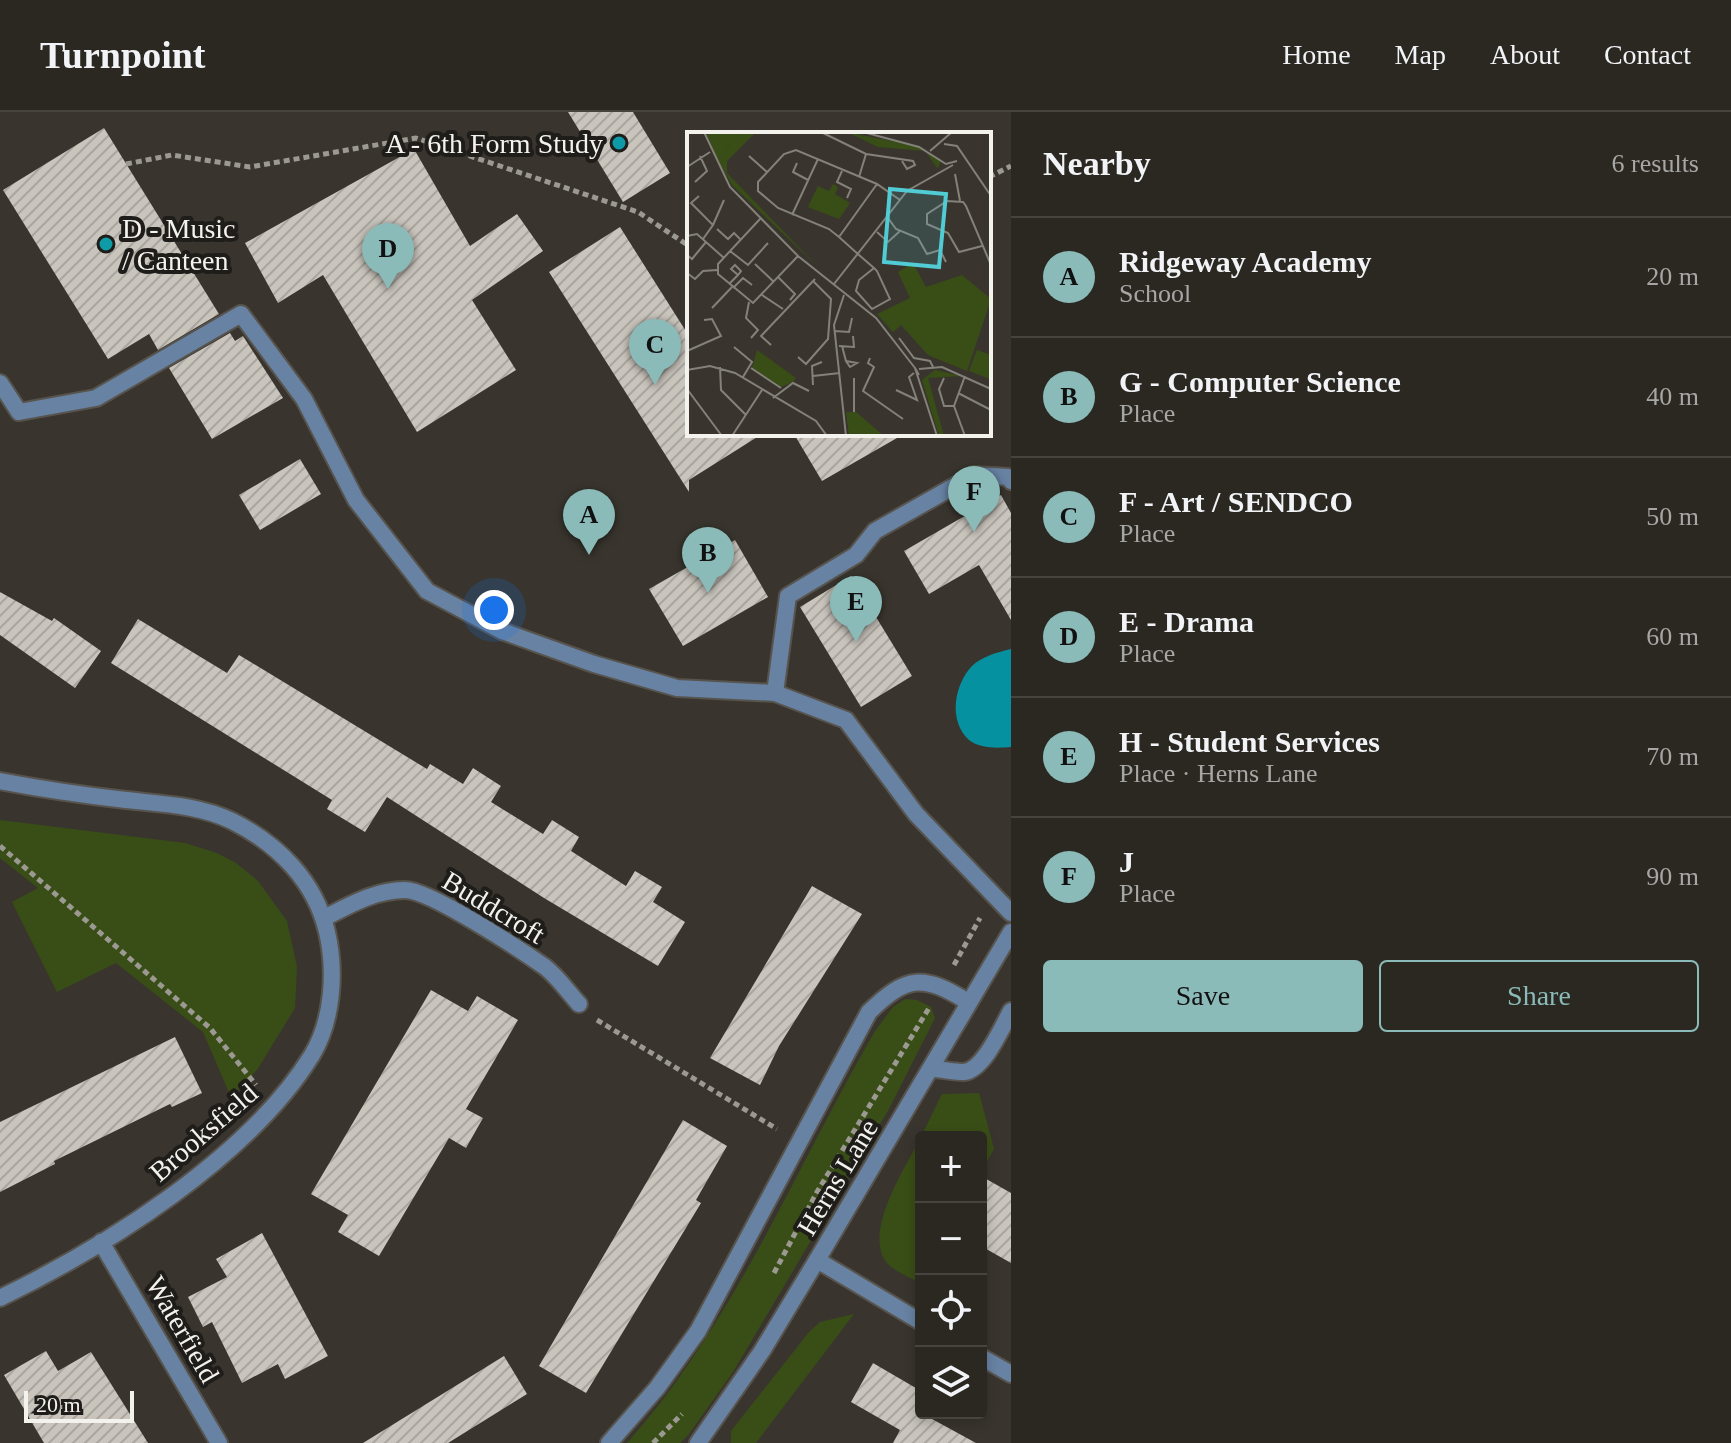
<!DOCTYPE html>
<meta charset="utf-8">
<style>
body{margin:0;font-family:"Times New Roman",serif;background:#37342f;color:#f1f3f6}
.controls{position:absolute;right:24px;bottom:24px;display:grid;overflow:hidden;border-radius:8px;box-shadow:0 4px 12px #0003}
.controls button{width:72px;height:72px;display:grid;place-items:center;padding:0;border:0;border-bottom:2px solid #474440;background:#2b2822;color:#f1f3f6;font:40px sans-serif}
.scale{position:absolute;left:24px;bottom:20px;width:110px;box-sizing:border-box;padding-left:8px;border:4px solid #f4f2ed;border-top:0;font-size:22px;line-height:28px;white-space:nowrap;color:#f4f2ed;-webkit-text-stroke:6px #1e1d1a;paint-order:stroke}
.you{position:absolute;left:494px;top:498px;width:28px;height:28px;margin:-20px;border:6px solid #fff;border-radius:50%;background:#1a73e8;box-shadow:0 0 0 12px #1a73e833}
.badge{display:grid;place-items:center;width:52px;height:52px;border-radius:50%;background:#8bbbb9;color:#111;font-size:26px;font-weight:700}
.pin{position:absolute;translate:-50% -66px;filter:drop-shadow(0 2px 4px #0008)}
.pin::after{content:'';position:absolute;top:42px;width:28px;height:24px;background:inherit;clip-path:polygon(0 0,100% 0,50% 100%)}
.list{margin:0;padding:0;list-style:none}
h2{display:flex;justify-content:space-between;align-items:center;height:104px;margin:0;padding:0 32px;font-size:34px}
h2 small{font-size:26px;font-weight:400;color:#a6a6a5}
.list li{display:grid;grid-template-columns:52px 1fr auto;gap:24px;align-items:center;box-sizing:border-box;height:120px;padding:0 32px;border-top:2px solid #474440}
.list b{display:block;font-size:30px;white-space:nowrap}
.list p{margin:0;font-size:26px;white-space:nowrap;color:#a6a6a5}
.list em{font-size:26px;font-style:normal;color:#a6a6a5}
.actions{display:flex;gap:16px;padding:24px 32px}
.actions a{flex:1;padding:18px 0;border:2px solid #8bbbb9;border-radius:8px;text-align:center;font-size:28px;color:#8bbbb9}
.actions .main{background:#8bbbb9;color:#111}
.icon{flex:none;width:44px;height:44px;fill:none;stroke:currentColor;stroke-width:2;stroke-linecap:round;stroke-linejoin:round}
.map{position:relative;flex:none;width:1011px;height:1331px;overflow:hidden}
header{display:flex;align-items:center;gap:48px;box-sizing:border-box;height:112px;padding:0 40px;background:#2b2822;border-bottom:2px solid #474440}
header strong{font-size:38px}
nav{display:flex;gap:44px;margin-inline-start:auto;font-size:28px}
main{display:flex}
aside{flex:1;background:#2b2822}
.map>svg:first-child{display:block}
</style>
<header>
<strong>Turnpoint</strong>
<nav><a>Home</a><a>Map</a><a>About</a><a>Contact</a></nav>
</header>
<main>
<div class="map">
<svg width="1011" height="1331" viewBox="0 0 1011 1331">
<defs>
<pattern id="building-hatch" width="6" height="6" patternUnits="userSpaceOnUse" patternTransform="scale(2)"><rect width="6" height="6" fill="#c9c4bc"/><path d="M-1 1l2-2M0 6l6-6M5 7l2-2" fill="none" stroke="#a9a59f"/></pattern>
</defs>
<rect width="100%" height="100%" fill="#39352e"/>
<g fill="#394e16">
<polygon points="0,708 185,731 217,741 236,751 258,769 287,809 297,855 295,896 257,958 231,985 203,920 116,851 57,880 12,790 38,776 0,746"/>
<path d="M 905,887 L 917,888 L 931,895 L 935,906 L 889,997 L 733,1260 L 689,1322 L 680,1331 L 627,1331 C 734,1211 795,1057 875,919 L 893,895 Z"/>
<polygon points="979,981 994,1037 981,1060 981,1025 921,1025 942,982"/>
<path d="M 921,1025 L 921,1166 L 918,1170 C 909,1165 894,1159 887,1151 C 862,1120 906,1055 921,1025 Z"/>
<polygon points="854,1202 756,1331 731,1331 731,1319 809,1220 820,1210"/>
</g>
<path fill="#0691a1" d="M 1011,537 L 1011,635 C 998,636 980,637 969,628 C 948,609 954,573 972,554 C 981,545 998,540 1011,537 Z"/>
<g fill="url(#building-hatch)">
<polygon points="568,0 633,0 670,61 623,90"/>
<polygon points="104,16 219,202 158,238 149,222 108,247 3,78"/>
<polygon points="414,37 470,134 517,102 543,139 472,188 516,258 417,320 323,163 278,191 245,131"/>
<polygon points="620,115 689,224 689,322 762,322 689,368 689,380 549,160"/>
<polygon points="230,221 235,229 243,224 283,286 212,327 169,256"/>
<polygon points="794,322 904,322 822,369"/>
<polygon points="300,347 321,382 260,418 239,383"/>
<polygon points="1001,383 1011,401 1011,508 979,453 929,482 904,439"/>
<polygon points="735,428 768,485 683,534 649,477"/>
<polygon points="851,464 912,564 861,595 800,495"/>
<polygon points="0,480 52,509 54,506 101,539 75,576 0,523"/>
<polygon points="138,507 227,561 239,543 427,657 430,652 463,672 473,656 501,674 491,690 543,722 552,708 579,725 571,739 626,774 635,759 662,775 653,790 685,810 658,854 544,786 387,685 365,720 327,697 332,688 111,551"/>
<polygon points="812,774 862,802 779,934 760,973 710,946"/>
<polygon points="431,878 468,899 477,884 518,908 466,997 483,1006 466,1036 449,1026 379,1144 338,1120 348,1103 311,1082"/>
<polygon points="175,925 202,981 172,995 170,992 54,1049 55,1052 0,1080 0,1010"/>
<polygon points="683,1008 727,1034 696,1088 701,1091 586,1281 539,1254"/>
<polygon points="981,1064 1011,1081 1011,1151 981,1134"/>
<polygon points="262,1121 328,1244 285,1267 278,1252 242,1271 212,1210 203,1215 188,1185 227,1165 216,1147"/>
<polygon points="46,1239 58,1259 91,1240 148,1331 44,1331 4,1263"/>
<polygon points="504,1244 527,1282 498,1300 448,1331 363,1331"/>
<polygon points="873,1251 921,1279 921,1301 976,1331 893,1331 900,1318 851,1290"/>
</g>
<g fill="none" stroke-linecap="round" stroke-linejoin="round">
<defs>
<g id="service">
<polyline points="0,271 19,300 96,286 241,202 304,287 356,388 427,479 502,519 594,552 677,576 775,581 846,608 916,702 1011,801"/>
<polyline points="775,581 788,484 856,443 875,419 974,363 1008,365 1011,369"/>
</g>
<g id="minor">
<path d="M 0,669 C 42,677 83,683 126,688 C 162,692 199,693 232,709 C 278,732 315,769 327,820 C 336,859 333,908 312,943 C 249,1045 107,1134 0,1186"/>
<path d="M 324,806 C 350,793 375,778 405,778 C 430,778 521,838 545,855 C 558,865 568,880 579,892"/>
<path d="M 931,957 C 941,957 953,960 964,960 C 984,958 1002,915 1011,899"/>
<polyline points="101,1130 219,1331"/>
<polyline points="817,1148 921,1210"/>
<polyline points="981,1245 1011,1262"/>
<path d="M 609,1331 L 657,1276 L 698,1219 L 869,900 C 907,863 923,862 968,890"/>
</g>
<polyline id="tertiary" points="698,1331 762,1239 817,1148 1011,820"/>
</defs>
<use href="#service" stroke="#57534d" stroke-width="20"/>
<use href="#minor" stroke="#57534d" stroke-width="20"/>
<use href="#tertiary" stroke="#57534d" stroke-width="20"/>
<g stroke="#9c9993" stroke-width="5" stroke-dasharray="6 4" stroke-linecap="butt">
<polyline points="126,52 172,43 250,55 416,26 638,100 689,134"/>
<polyline points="989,65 1011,54"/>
<polyline points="0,734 210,916 256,973"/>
<polyline points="954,853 980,806"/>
<polyline points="597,908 777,1017"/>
<polyline points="774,1161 817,1080 929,896"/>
<polyline points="653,1331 682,1302"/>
</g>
<use href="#service" stroke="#6782a2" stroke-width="16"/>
<use href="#minor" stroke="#6782a2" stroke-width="16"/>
<use href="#tertiary" stroke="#6782a2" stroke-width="16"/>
</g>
<g fill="#0f9aa8" stroke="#1e1d1a" stroke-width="3">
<circle cx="619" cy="31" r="8"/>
<circle cx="106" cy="132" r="8"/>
</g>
<g text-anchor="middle" stroke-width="8" stroke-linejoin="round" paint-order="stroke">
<g font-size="28" fill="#f4f2ed" stroke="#1e1d1a" text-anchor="end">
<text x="603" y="41">A - 6th Form Study</text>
<text x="122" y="126" text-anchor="start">D - Music<tspan x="122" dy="32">/ Canteen</tspan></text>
</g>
<g font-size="28" fill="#f4f2ed" stroke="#1e1d1a">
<text transform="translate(494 795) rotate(31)" y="10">Buddcroft</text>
<text transform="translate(203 1020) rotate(-41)" y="10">Brooksfield</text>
<text transform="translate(837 1065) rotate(-59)" y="10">Herns Lane</text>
<text transform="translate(183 1217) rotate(60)" y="10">Waterfield</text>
</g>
</g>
<g transform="translate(687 20)">
<rect width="304" height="304" fill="#39352e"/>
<path d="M 19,0 L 53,0 L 31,28 ZM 70,218 L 109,246 L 106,250 L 94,255 L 65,236 Z" fill="#394e16"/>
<path d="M 53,0 L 69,0 L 40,29 L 40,41 L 131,135 L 45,53 L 31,28 ZM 160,0 L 232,15 L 254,28 L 251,37 L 238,19 L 191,15 ZM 248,238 L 274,244 L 241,246 L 257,304 L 252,304 L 235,248 ZM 159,280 L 169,280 L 197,304 L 162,304 Z" fill="#394e16"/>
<path d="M 146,52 L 151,55 L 148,62 L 163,71 L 152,87 L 121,75 L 131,54 L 142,59 ZM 226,131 L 239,155 L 275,143 L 304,167 L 280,239 L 241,223 L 214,193 L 206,200 L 190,182 L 223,166 L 211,140 ZM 290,218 L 304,223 L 303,247 L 282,239 Z" fill="#394e16"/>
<path fill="none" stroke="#84817a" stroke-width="2" d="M 17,0 L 43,55 L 111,124 L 189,186 L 228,236M 134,0 L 179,22 L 226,29 L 228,33 L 220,37 L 215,29M 176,0 L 232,15 L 259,32 L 270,29M 257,12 L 270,14 L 304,64M 243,19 L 265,0M 62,24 L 80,40M 110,31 L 106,40 L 121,48M 0,35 L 23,20M 155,39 L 150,50 L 164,57 L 160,66M 268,42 L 273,69M 172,45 L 179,22M 8,50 L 20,39 L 13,24M 12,64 L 4,71 L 26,93 L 16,107M 105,83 L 131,27M 201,86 L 209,97 L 231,106 L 240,122 L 253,118 L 259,130M 73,87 L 31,132 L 31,142 L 66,171 L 111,124M 26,93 L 37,68M 30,97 L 41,107 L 47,101 L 54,108M 190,100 L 201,110 L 213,99M 0,104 L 10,102 L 37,126M 152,105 L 190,52M 295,114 L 272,120 L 261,101 L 240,92 L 240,82 L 260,69 L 276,70 L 279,74 L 304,133M 43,119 L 61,133 L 81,111M 0,123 L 5,127 L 19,110M 68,132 L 87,150M 187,136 L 172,148 L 169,159 L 185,177 L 203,167 L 190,139 L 187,136 L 172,123 L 152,105 L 142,97 L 91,76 L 71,59 L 71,50 L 97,22 L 109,18 L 190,52 L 213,68M 0,141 L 8,147 L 16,139 L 30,138M 91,145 L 108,162 L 103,168M 42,152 L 51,143 L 54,139 L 48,133 L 44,137 L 51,143M 147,152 L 220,59 L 266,33M 46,156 L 56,146 L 65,153M 75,163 L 96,177M 157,163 L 147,193 L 159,304M 62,170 L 59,186 L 71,198 L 64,206M 25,176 L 45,155M 148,199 L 162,200 L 165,186M 212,206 L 227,226 L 243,229 L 246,235M 84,213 L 74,204 L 128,147M 152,214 L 167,215 L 166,204M 155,214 L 159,229 L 163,235 L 170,231 L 159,229M 47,215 L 65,230 L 56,245M 0,219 L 34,204 L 25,187 L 17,188M 111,225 L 119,232 L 141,207 L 144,167 L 126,149M 183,226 L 181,231 L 187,235 L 176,259 L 216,287M 33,235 L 34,258 L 59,283M 64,236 L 94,256M 232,237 L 255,235 L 304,257M 0,238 L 23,234 L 48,241 L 129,289 L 140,304M 232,243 L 228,236 L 250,304M 126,244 L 153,241M 167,246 L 167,280M 257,246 L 252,257 L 257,274 L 267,274M 126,253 L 125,234 L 135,230M 0,257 L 35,304M 209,258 L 230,268 L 222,245 L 227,241M 271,261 L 304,278M 86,266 L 106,251 L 122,259M 45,304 L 75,258M 278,304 L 267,274 L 278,244"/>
<path fill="#51ccd4" fill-opacity="0.15" stroke="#51ccd4" stroke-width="4" d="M 203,57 L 259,62 L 252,135 L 197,130 Z"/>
<rect width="304" height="304" fill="none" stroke="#f4f2ed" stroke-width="4"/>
</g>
</svg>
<div class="controls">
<button>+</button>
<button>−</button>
<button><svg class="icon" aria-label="locate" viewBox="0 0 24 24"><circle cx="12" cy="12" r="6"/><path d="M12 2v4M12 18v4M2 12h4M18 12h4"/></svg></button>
<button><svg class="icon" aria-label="layers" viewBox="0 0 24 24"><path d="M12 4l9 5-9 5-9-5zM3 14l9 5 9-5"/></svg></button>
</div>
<div class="scale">20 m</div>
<div class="you"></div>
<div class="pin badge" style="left:589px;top:443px">A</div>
<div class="pin badge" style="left:708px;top:481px">B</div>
<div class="pin badge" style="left:655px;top:273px">C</div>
<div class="pin badge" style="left:388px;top:177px">D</div>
<div class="pin badge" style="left:856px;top:530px">E</div>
<div class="pin badge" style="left:974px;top:420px">F</div>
</div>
<aside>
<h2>Nearby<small>6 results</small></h2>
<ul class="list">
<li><span class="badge">A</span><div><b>Ridgeway Academy</b><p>School</p></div><em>20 m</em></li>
<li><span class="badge">B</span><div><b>G - Computer Science</b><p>Place</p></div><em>40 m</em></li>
<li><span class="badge">C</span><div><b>F - Art / SENDCO</b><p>Place</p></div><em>50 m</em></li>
<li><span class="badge">D</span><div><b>E - Drama</b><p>Place</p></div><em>60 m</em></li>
<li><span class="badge">E</span><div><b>H - Student Services</b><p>Place · Herns Lane</p></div><em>70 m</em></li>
<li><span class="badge">F</span><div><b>J</b><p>Place</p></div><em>90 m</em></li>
</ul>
<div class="actions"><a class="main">Save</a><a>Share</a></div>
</aside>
</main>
